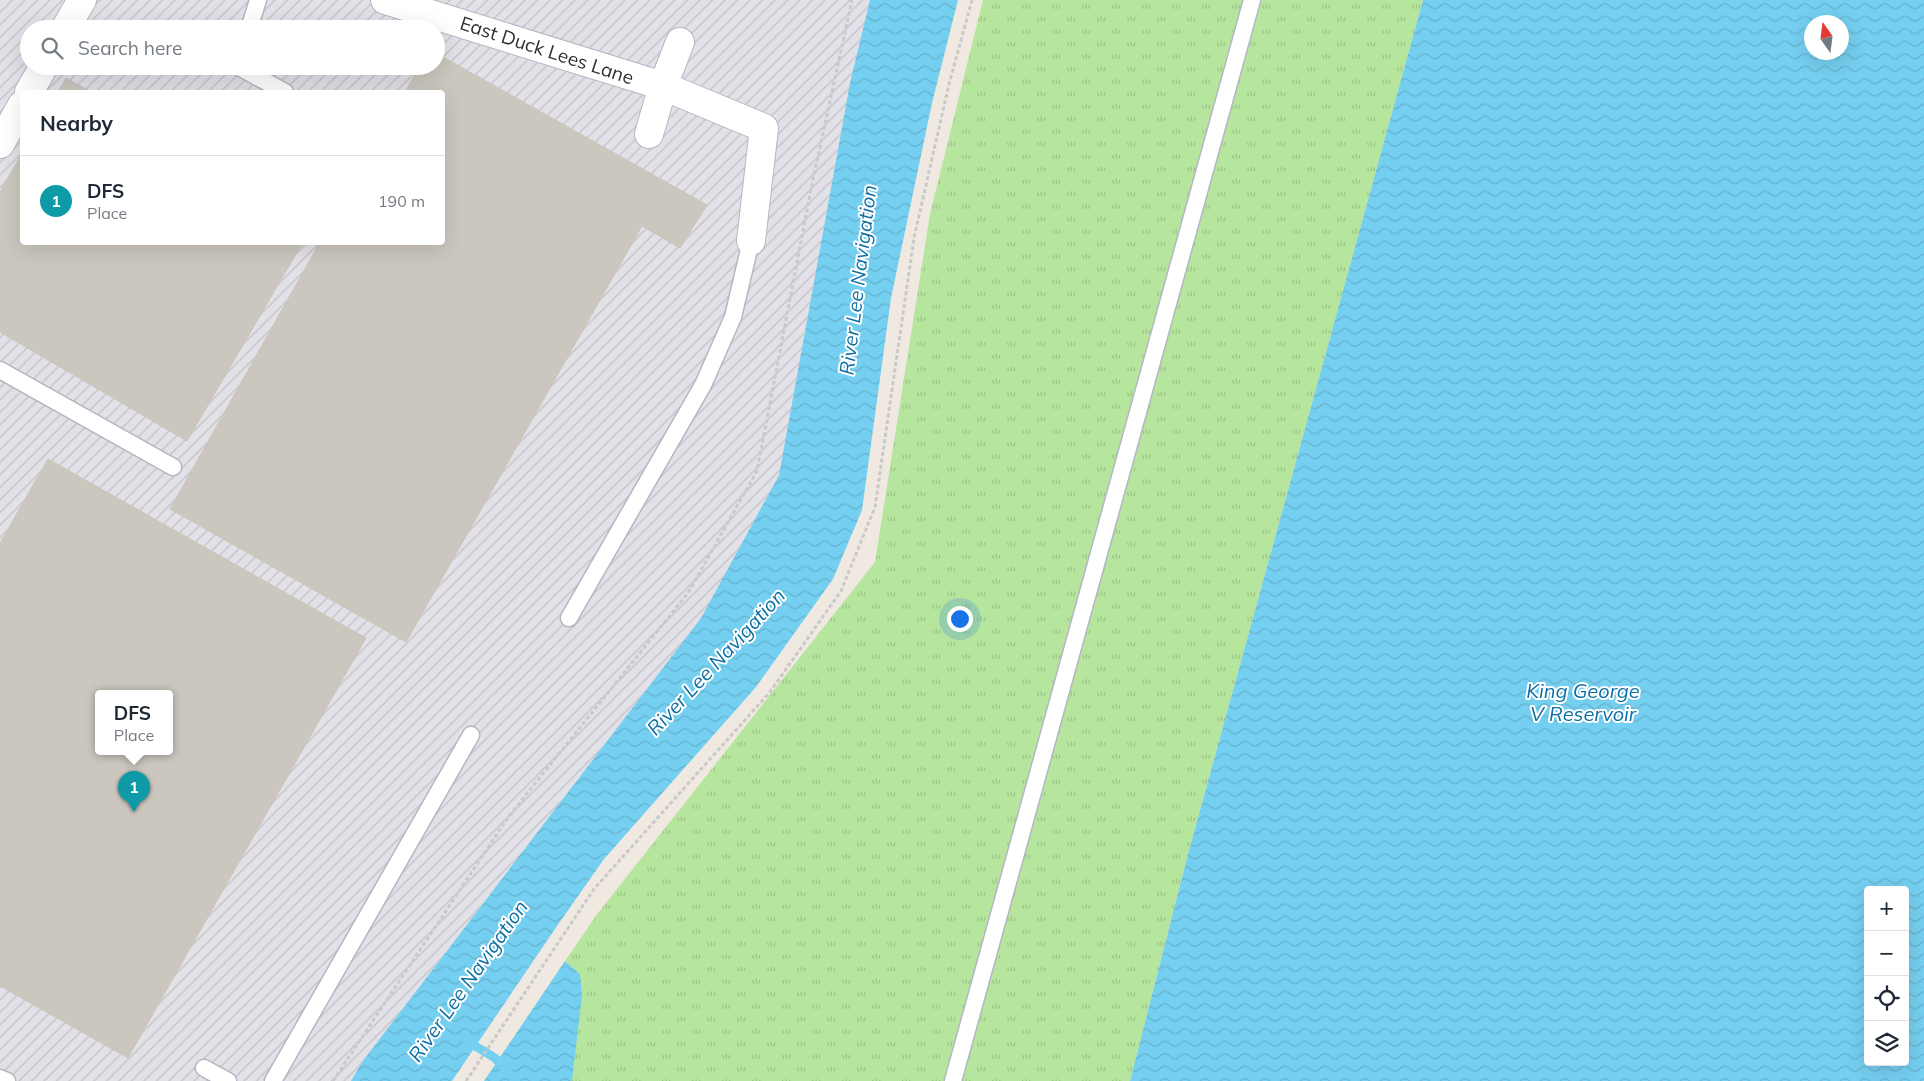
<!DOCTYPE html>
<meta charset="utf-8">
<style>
body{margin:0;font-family:Mulish,sans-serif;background:#f2f2f3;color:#1f2937}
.controls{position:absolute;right:15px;bottom:15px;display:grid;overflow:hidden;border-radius:5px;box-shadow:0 5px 20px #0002}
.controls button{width:45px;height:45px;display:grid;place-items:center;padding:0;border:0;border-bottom:1px solid #e0e1e3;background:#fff;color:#1f2937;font:25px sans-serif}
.compass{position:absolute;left:1804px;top:15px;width:45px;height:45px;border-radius:50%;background:#fff;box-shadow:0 5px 20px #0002;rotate:346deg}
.you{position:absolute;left:959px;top:618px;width:18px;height:18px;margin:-12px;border:4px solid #fff;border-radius:50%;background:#1a73e8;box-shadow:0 0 0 8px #1a73e833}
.badge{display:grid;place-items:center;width:32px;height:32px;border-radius:50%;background:#4264fb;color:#fff;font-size:16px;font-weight:700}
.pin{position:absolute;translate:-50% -41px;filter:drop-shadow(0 1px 2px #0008)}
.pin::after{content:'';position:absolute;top:26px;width:18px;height:15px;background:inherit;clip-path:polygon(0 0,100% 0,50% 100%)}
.popup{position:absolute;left:95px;top:690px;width:78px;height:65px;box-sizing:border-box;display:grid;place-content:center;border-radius:5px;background:#fff;filter:drop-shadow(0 1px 4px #0005);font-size:16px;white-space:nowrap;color:#747a83}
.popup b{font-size:19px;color:#1f2937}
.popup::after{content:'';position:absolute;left:50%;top:100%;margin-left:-10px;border:10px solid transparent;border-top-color:#fff}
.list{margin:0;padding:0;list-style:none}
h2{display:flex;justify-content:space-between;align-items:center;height:65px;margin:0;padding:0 20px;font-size:21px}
h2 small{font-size:16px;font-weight:400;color:#747a83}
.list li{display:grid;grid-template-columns:32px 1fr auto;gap:15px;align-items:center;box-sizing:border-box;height:90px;padding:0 20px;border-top:1px solid #e0e1e3}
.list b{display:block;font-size:19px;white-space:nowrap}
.list p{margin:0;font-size:16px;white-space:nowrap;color:#747a83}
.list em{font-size:16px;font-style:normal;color:#747a83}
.icon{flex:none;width:28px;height:28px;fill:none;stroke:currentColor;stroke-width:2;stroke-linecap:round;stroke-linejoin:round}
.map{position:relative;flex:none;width:1924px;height:1081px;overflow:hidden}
.search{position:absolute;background:#fff;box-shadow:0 5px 20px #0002;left:20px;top:20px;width:425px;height:55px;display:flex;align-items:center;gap:12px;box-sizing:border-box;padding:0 18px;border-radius:28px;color:#747a83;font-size:19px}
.panel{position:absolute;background:#fff;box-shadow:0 5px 20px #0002;left:20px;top:90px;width:425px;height:155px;border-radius:5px}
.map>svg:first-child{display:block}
</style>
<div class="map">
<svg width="1924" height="1081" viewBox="0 0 1924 1081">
<defs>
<pattern id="industrial-furrows" width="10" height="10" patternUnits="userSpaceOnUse" patternTransform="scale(1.25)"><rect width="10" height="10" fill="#e3e1e8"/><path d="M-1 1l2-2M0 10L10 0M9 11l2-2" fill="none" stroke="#c3c1c7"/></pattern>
<pattern id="grass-tufts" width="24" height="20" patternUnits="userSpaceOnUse" patternTransform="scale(1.25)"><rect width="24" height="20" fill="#b6e59e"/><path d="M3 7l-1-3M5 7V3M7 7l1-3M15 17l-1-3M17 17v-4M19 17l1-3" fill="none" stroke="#9dc588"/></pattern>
<pattern id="water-waves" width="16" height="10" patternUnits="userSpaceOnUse" patternTransform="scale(1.25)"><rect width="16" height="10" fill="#75cff0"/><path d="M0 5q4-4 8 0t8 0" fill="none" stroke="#66b2ce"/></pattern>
</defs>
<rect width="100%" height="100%" fill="#efe9e1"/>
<path fill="url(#industrial-furrows)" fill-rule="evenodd" d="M 0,0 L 873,0 L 850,83 L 779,475 L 701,618 L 362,1062 L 351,1081 L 0,1081 ZM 29,29 L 436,29 L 436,66 L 29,66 ZM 22,92 L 442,92 L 442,242 L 22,242 ZM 99,693 L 169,693 L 169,751 L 99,751 Z"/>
<polygon fill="url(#grass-tufts)" points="983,0 1423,0 1188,854 1130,1081 572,1081 580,974 565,961 598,913 875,562 930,214"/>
<g fill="url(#water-waves)" fill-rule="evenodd">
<polygon points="870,0 958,0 932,103 891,298 862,510 833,579 756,687 604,859 557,926 452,1081 351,1081 362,1062 701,618 779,475 850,83"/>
<path d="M 1423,0 L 1924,0 L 1924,1081 L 1130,1081 L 1188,854 ZM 1812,22 L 1842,22 L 1842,52 L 1812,52 ZM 1868,890 L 1905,890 L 1905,1062 L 1868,1062 Z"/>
<polygon points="565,961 580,974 582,995 572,1081 484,1081"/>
</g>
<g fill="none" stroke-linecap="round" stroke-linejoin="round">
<polyline stroke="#75cff0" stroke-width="9" points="467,1041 495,1058 516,1081"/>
</g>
<g fill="#cbc7bf" stroke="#cbc5ba" fill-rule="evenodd">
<polygon points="436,53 707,205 680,248 642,226 406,642 170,509 320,242 442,242 442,92 405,92 420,66 436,66"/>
<polygon points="66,78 91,92 58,92"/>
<polygon points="22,153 22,242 303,242 187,441 0,332 0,192"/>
<path d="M 48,459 L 366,638 L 128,1058 L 0,986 L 0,543 ZM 99,693 L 169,693 L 169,751 L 99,751 Z"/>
</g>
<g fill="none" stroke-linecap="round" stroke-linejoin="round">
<defs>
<g id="lane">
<polyline points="249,29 258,0"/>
<polyline points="237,66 285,92"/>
<polyline points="0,370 173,467"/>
<polyline points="569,618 703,385 733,317 751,241"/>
<polyline points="204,1068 228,1081"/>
<polyline points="0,1078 7,1081"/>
<polyline points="273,1081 471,735"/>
<polyline points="953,1081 1252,0"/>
</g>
<g id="street">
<polyline points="385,0 663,86 649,134"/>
<polyline points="65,29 82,0"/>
<polyline points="680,42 663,86 764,128 751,241"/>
<polyline points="29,92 44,66"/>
<polyline points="0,144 22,105"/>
</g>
</defs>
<use href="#lane" stroke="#b4b7c1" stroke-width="19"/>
<use href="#street" stroke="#b4b7c1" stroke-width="30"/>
<g stroke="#c9c9c9" stroke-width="3" stroke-dasharray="4 2.5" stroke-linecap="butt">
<polyline points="333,1081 509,816 688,593 757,471 812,184 852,0"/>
<polyline points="466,1081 594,889 770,692 841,591 875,507 914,238 949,84 972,0"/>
</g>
<use href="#lane" stroke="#fff" stroke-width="16"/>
<use href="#street" stroke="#fff" stroke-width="28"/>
</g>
<g text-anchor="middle" stroke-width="4" stroke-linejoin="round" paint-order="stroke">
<g font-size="19" fill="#2e2e2e" stroke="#fff">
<text transform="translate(547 50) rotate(18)" y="7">East Duck Lees Lane</text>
</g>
<g font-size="20" font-style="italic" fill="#0d6fa3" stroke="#fff">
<text transform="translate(858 280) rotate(-83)" y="7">River Lee Navigation</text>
<text transform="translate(716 662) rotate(-47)" y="7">River Lee Navigation</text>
<text x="1583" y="698">King George<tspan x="1583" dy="23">V Reservoir</tspan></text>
<text transform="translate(468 981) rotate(-55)" y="7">River Lee Navigation</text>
</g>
</g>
</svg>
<div class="controls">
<button>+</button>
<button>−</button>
<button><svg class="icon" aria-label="locate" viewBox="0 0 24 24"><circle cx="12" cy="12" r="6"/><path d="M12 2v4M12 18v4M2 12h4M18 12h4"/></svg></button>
<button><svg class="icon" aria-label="layers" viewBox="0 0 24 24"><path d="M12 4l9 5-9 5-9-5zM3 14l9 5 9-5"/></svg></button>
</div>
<svg class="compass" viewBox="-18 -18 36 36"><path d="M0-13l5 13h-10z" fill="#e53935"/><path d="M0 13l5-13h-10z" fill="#747a83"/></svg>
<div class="you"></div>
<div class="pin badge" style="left:134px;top:812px;background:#0f9aa8">1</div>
<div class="popup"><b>DFS</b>Place</div>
<div class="search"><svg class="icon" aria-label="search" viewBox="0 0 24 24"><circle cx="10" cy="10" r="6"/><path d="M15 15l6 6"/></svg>Search here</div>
<section class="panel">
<h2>Nearby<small></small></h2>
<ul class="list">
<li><span class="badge" style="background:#0f9aa8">1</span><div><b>DFS</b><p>Place</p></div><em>190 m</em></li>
</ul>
</section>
</div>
